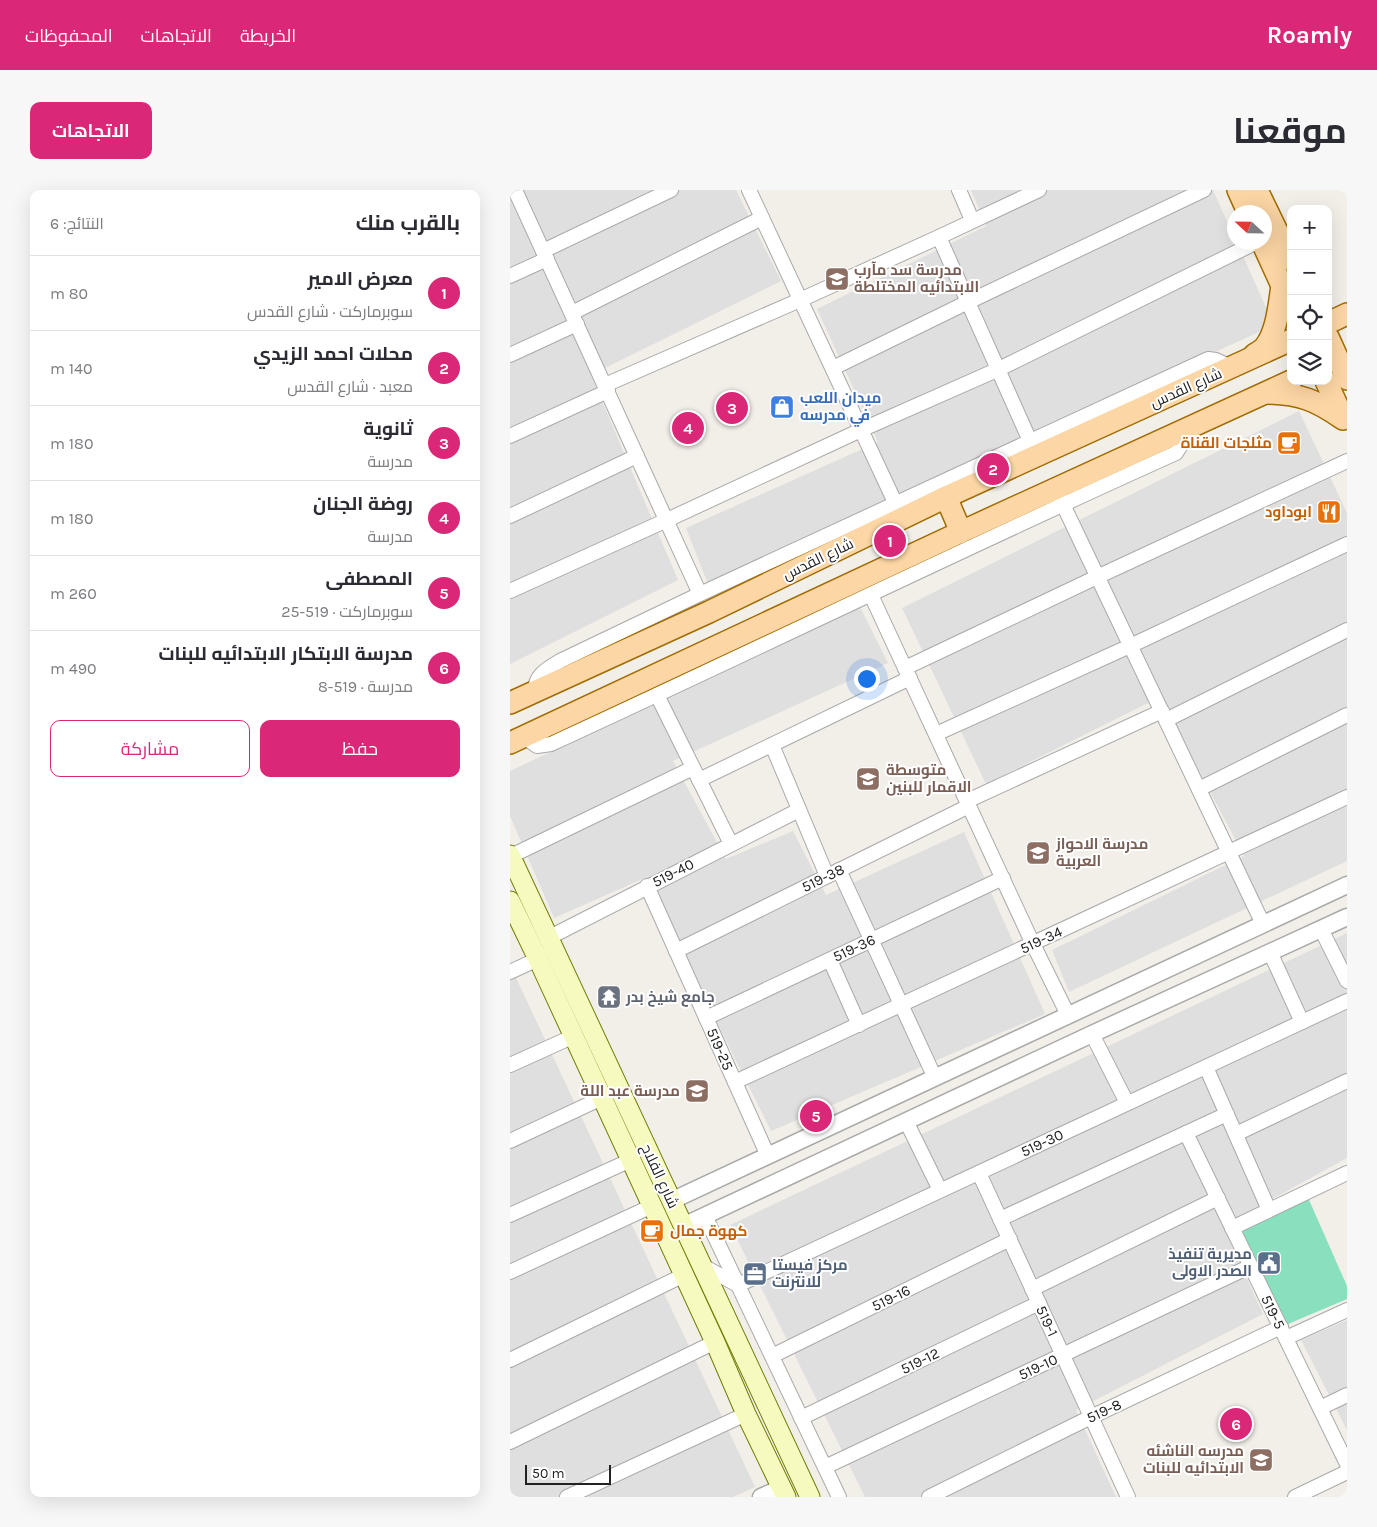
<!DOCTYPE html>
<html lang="ar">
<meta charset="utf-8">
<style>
body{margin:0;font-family:Karla,Cairo,sans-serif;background:#f7f7f7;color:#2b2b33;direction:rtl}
.controls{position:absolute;right:15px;top:15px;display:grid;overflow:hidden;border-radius:10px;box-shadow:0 5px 20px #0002}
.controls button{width:45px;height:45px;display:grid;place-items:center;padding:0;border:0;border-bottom:1px solid #e1e1e2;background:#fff;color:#2b2b33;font:25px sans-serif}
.compass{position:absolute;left:717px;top:15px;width:45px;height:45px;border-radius:50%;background:#fff;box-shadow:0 5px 20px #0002;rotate:292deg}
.scale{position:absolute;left:15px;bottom:12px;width:86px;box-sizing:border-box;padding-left:5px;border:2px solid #222;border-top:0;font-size:14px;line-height:18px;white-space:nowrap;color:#222;-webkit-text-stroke:4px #fff;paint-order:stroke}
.you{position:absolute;left:356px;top:488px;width:18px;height:18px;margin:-12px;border:4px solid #fff;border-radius:50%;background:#1a73e8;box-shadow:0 0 0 8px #1a73e833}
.badge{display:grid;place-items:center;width:32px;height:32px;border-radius:50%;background:#db2777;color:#fff;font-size:16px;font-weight:700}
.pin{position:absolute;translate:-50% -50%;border:2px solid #fff;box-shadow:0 1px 5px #0006}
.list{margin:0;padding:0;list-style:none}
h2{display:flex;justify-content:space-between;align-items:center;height:65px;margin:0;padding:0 20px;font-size:21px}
h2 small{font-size:16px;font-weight:400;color:#7c7c81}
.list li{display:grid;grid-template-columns:32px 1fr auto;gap:15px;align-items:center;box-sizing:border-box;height:75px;padding:0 20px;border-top:1px solid #e1e1e2}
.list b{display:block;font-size:19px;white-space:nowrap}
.list p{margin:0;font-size:16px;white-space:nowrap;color:#7c7c81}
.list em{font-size:16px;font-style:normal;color:#7c7c81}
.actions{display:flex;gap:10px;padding:15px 20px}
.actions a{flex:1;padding:11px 0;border:1px solid #db2777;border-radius:10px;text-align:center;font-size:18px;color:#db2777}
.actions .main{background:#db2777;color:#fff}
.icon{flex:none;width:28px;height:28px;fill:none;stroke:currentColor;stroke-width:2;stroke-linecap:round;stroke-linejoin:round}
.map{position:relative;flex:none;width:837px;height:1307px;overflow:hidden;direction:ltr;border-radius:10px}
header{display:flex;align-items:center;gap:30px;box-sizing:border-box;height:70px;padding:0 25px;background:#db2777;color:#fff}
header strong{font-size:24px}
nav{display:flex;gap:28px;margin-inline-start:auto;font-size:18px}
.intro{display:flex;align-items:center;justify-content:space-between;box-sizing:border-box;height:120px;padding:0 30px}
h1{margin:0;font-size:35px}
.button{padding:12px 22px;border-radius:10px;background:#db2777;color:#fff;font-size:18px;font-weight:700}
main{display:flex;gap:30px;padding:0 30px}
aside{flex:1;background:#fff;border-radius:10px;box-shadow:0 5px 20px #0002}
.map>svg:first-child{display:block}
</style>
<header>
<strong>Roamly</strong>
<nav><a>الخريطة</a><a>الاتجاهات</a><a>المحفوظات</a></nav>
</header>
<div class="intro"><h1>موقعنا</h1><a class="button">الاتجاهات</a></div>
<main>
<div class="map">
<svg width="837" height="1307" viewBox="0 0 837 1307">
<rect width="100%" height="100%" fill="#f2efe9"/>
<g fill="#e0dfdf">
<polygon points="0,0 226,0 271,91 81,185 168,390 0,474"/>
<polygon points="461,0 703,0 724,47 724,52 727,53 764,135 198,394 176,338 368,252 307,119 476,36"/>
<polygon points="789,221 837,323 837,671 559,802 542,760 734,666 650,507 476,594 392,418"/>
<polygon points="350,417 378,473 163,571 216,669 283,641 316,705 454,642 535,824 261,941 135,688 44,728 0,626 0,581"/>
<polygon points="837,743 837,968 713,1036 753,1124 566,1220 606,1307 355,1307 220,1035"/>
<polygon points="0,775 245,1297 223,1307 0,1307"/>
<polygon points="837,1130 837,1240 791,1150"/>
</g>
<polygon fill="#88e0be" points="796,1003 837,1096 837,1109 771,1137 722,1038"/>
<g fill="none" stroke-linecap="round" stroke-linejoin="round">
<defs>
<g id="minor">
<polyline points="5,0 190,404"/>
<polyline points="239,0 389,321"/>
<polyline points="449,0 462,30"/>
<polyline points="429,47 524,260"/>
<polyline points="33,61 161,0"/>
<polyline points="0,86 37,69"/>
<polyline points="62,123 252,28"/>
<polyline points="0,165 67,134"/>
<polyline points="323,178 458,112 694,0"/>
<polyline points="95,195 290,110 429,47 529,0"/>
<polyline points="0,246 98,201"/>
<polyline points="549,306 753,734"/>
<polyline points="0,326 127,266"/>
<polyline points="0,401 157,330 351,240 489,179 747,52"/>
<polyline points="361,405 523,754 558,825"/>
<polyline points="395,478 587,387 837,271"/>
<path d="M 25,501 C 25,485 37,479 50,471 L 190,404 L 698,169 L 706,170 L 721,177"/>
<polyline points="147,505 221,654"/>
<polyline points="656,530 837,440"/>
<polyline points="426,544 620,456 837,354"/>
<path d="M 14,547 L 27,556 L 41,554 C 250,458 456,357 666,263 L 674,250 L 674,241"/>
<polyline points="262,555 317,686"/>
<polyline points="189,590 400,488"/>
<polyline points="689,599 837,525"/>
<polyline points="457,611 652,521"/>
<polyline points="1,666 183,578"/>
<polyline points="329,680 425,888"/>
<polyline points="137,696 258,966"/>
<polyline points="811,739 837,791"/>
<polyline points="38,748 289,620"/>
<polyline points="166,761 459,616"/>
<polyline points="760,762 792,832"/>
<polyline points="320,770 349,835"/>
<polyline points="0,782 28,769"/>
<polyline points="196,828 493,688"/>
<polyline points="582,844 617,913"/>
<polyline points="0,875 64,846"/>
<polyline points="696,877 759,1020"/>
<polyline points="225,892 837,607"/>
<polyline points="396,931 430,1000"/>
<polyline points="676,943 837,1274"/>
<polyline points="726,944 837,891"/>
<polyline points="0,951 92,908"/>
<polyline points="469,983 618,1307"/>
<polyline points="0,1025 121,970"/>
<polyline points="195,1026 329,1307"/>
<polyline points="490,1029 717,924"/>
<polyline points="722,1038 837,983"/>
<polyline points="191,1075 228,1095 837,811"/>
<polyline points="0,1082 142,1016"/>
<polyline points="522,1099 708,1008"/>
<polyline points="776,1148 837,1120"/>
<polyline points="262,1166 500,1049"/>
<polyline points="0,1170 174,1085"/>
<polyline points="810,1218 837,1205"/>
<polyline points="291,1228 529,1113"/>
<polyline points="0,1252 205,1152"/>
<polyline points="315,1277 741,1076"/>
<polyline points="57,1307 236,1224"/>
<polyline points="419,1307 581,1227 771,1137"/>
<polyline points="785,1307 837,1282"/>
</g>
<g id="tertiary">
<polyline points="161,1011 837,695"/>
<polyline points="173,1036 582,844 837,727"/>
<polyline points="251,1307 271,1298"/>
</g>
<g id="secondary">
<polyline points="0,665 300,1307"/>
<polyline points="0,711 28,769 205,1152 236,1224 276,1307"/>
</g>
<g id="primary">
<polyline points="728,0 738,22"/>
<polyline points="747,0 781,70"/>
<polyline points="752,52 778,109"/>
<polyline points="818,133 837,124"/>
<polyline points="818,147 837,189"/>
<path d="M 744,165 C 747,163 751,161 754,158 C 767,143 769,115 772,96"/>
<polyline points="816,191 833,228"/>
<path d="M 757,203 C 791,204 806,210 833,229"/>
<polyline points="436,307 451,342"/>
<polyline points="0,513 199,422 436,307 781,150"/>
<polyline points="0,553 451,342 781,191"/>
</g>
</defs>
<use href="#minor" stroke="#a9a9a9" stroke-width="16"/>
<use href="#tertiary" stroke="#a9a9a9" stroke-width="19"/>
<use href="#secondary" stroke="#707d05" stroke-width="21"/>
<use href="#primary" stroke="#a06b00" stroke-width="24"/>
<use href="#minor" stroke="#fff" stroke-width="14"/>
<use href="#tertiary" stroke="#fff" stroke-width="16"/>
<use href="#secondary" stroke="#f7fabf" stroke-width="19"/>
<use href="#primary" stroke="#fcd6a4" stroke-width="21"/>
</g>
<defs>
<symbol id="school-square" viewBox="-11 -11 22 22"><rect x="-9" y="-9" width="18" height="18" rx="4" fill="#8d6e63" stroke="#fff"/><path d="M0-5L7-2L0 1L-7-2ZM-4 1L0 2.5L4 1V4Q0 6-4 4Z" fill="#fff"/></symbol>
<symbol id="shop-square" viewBox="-11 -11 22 22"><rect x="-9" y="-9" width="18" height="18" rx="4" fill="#3f7fe0" stroke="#fff"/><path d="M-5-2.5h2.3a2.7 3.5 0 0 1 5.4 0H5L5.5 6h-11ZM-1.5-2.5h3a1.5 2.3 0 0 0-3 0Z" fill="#fff"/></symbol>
<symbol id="cafe-square" viewBox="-11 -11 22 22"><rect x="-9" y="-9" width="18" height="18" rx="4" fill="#e8710a" stroke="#fff"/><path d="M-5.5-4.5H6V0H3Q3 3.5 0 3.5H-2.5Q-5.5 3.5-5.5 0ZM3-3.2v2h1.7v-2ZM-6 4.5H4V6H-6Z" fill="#fff"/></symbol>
<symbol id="restaurant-square" viewBox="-11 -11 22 22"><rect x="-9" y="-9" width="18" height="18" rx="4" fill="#e8710a" stroke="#fff"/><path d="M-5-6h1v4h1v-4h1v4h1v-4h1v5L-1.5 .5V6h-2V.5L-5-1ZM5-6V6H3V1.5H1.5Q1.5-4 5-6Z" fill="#fff"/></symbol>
<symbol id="temple-square" viewBox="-11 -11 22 22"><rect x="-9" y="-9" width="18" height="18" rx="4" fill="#6b7280" stroke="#fff"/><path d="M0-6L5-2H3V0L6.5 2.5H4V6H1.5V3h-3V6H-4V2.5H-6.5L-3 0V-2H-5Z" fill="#fff"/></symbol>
<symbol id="civic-square" viewBox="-11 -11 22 22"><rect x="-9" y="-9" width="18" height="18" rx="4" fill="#5c6f8a" stroke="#fff"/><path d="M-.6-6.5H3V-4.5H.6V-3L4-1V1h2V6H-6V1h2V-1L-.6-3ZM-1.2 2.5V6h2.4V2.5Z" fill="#fff"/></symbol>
<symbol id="office-square" viewBox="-11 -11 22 22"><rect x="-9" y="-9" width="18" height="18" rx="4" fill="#5c6f8a" stroke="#fff"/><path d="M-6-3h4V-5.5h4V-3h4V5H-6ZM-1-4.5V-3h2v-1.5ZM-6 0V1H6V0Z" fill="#fff"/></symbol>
</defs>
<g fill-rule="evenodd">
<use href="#school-square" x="313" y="75" width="28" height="28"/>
<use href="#shop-square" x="258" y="203" width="28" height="28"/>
<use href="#cafe-square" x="765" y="239" width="28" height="28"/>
<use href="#restaurant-square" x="805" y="308" width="28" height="28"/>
<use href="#school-square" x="344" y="575" width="28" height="28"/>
<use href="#school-square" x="514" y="649" width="28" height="28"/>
<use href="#temple-square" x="85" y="793" width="28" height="28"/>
<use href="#school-square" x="173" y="887" width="28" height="28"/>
<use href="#cafe-square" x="128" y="1027" width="28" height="28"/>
<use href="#civic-square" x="745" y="1059" width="28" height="28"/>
<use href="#office-square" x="231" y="1070" width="28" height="28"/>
<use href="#school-square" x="737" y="1256" width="28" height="28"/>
</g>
<g text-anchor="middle" stroke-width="4" stroke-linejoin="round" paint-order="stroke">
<g font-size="15" font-weight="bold" fill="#785e54" stroke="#fff" text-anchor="start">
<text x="344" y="85">مدرسة سد مآرب<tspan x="344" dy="17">الابتدائيه المختلطة</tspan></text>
<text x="376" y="585">متوسطة<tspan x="376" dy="17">الاقمار للبنين</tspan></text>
<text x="546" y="659">مدرسة الاحواز<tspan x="546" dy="17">العربية</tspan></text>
<text x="170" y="906" text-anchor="end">مدرسة عبد اللة</text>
<text x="734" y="1266" text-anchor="end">مدرسه الناشئه<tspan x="734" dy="17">الابتدائيه للبنات</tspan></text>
</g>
<g font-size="15" fill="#222" stroke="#fff">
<text transform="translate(676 198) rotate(-24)" y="5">شارع القدس</text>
<text transform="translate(308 369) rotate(-26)" y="5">شارع القدس</text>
<text transform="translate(163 683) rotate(-27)" y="5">519-40</text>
<text transform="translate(313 688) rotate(-26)" y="5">519-38</text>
<text transform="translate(531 750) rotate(-25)" y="5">519-34</text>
<text transform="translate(344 758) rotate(-25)" y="5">519-36</text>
<text transform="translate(210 859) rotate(66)" y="5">519-25</text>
<text transform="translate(532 953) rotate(-25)" y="5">519-30</text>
<text transform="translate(150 986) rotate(65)" y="5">شارع الفلاح</text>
<text transform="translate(381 1108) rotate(-26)" y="5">519-16</text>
<text transform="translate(763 1122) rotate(64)" y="5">519-5</text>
<text transform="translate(537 1131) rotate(65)" y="5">519-1</text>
<text transform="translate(410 1171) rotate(-26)" y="5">519-12</text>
<text transform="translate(528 1177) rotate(-25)" y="5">519-10</text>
<text transform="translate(594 1221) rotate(-25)" y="5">519-8</text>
</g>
<g font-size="15" font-weight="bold" fill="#366cbe" stroke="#fff" text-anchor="start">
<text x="290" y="213">ميدان اللعب<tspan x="290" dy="17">في مدرسه</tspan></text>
</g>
<g font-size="15" font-weight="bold" fill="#c56008" stroke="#fff" text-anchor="end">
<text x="762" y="258">مثلجات القناة</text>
<text x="802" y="327">ابوداود</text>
<text x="160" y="1046" text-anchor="start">كهوة جمال</text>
</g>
<g font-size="15" font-weight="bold" fill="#5b616d" stroke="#fff" text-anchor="start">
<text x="116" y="812">جامع شيخ بدر</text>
</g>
<g font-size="15" font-weight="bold" fill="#4e5e75" stroke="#fff" text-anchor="end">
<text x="742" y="1069">مديرية تنفيذ<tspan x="742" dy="17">الصدر الاولى</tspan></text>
<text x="262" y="1080" text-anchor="start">مركز فيستا<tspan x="262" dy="17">للانترنت</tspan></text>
</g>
</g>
</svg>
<div class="controls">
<button>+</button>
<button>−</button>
<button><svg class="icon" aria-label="locate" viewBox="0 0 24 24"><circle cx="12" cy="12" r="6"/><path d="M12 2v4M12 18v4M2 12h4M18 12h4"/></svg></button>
<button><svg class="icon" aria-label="layers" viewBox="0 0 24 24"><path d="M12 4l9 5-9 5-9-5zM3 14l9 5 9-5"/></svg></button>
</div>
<svg class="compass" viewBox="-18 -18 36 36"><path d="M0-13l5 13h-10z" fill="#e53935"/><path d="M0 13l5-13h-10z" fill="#7c7c81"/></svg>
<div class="scale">50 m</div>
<div class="you"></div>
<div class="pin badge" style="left:380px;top:351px">1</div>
<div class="pin badge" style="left:483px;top:279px">2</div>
<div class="pin badge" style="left:222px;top:218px">3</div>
<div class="pin badge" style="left:178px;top:238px">4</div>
<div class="pin badge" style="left:306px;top:926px">5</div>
<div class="pin badge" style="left:726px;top:1234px">6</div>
</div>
<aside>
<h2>بالقرب منك<small>النتائج: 6</small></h2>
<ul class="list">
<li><span class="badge">1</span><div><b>معرض الامير</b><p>سوبرماركت · شارع القدس</p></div><em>80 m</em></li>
<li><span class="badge">2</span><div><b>محلات احمد الزيدي</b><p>معبد · شارع القدس</p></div><em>140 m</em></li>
<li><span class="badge">3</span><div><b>ثانوية</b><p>مدرسة</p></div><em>180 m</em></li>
<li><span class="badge">4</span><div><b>روضة الجنان</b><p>مدرسة</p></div><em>180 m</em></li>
<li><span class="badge">5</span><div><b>المصطفى</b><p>سوبرماركت · 519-25</p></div><em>260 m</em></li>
<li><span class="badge">6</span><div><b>مدرسة الابتكار الابتدائيه للبنات</b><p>مدرسة · 519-8</p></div><em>490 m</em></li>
</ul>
<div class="actions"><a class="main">حفظ</a><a>مشاركة</a></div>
</aside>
</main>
